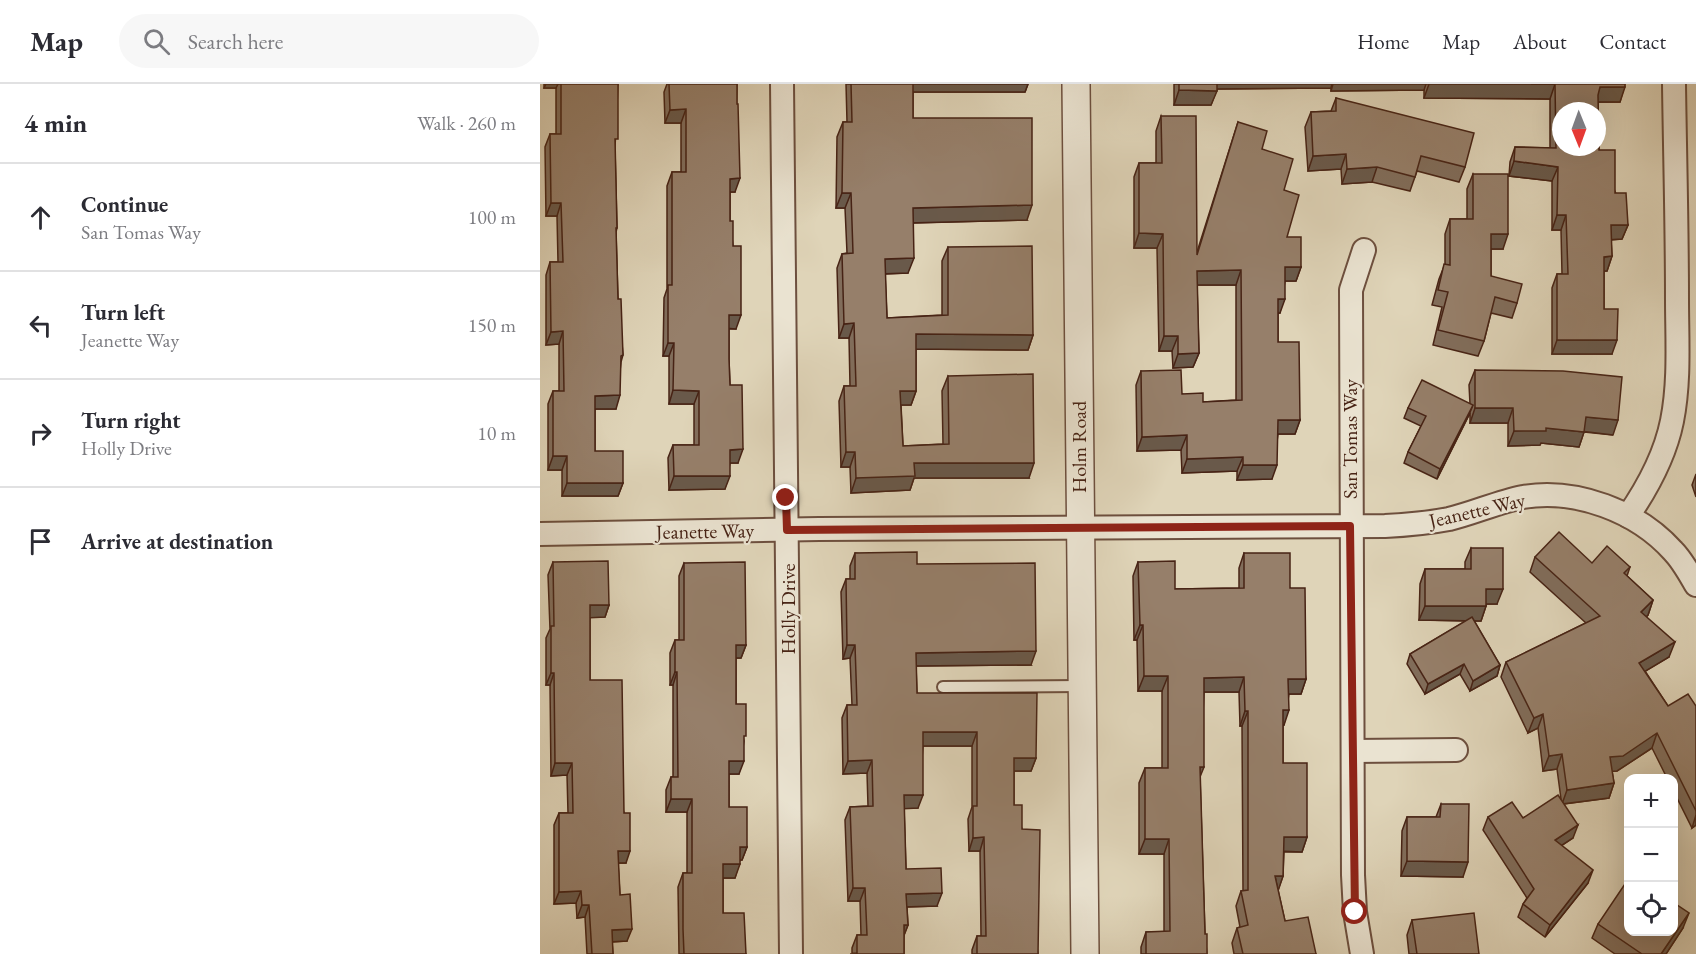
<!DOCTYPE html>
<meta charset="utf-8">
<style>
body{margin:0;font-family:"EB Garamond",serif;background:#f7f7f7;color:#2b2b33}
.controls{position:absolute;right:18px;bottom:18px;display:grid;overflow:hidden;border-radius:12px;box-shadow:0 6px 24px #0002}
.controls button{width:54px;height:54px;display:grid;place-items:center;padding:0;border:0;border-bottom:2px solid #e1e1e2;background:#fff;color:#2b2b33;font:30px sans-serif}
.compass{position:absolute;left:1012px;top:18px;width:54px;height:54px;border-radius:50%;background:#fff;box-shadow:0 6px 24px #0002;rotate:179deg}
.stop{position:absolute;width:18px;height:18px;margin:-14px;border:4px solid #8f2418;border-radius:50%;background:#fff}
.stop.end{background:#8f2418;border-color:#fff;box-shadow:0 2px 6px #0008}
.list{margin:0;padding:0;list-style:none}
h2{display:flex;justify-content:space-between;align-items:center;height:78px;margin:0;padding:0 24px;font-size:26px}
h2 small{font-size:20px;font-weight:400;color:#7c7c81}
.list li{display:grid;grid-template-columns:39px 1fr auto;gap:18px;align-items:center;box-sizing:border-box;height:108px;padding:0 24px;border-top:2px solid #e1e1e2}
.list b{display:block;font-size:22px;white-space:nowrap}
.list p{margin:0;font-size:20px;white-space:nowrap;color:#7c7c81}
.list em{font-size:20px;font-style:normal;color:#7c7c81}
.icon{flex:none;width:33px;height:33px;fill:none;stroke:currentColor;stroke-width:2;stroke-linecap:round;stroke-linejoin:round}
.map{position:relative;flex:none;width:1156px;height:870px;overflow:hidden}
header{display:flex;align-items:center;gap:36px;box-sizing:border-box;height:84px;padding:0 30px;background:#fff;border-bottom:2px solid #e1e1e2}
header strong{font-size:28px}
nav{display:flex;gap:33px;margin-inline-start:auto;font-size:21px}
.search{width:420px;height:54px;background:#f7f7f7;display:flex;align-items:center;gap:15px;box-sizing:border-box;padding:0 21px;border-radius:33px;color:#7c7c81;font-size:22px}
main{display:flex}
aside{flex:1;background:#fff}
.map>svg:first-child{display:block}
</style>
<header>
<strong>Map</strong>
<div class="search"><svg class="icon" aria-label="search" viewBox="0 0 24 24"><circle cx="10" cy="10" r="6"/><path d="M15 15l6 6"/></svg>Search here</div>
<nav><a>Home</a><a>Map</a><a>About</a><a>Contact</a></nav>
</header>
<main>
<aside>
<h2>4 min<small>Walk · 260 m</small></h2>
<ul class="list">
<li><svg class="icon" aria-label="ahead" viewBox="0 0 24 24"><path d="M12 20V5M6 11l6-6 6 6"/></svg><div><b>Continue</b><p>San Tomas Way</p></div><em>100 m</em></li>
<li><svg class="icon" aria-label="left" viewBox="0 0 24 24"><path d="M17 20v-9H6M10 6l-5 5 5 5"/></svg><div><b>Turn left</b><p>Jeanette Way</p></div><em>150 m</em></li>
<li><svg class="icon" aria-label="right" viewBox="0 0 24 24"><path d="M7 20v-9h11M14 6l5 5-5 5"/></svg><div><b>Turn right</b><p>Holly Drive</p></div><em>10 m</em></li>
<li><svg class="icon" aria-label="arrive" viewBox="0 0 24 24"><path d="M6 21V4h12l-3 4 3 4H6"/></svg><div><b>Arrive at destination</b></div></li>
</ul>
</aside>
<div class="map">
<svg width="1156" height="870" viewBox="0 0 1156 870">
<rect width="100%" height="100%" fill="#dfd4b8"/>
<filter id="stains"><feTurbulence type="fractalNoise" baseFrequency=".00333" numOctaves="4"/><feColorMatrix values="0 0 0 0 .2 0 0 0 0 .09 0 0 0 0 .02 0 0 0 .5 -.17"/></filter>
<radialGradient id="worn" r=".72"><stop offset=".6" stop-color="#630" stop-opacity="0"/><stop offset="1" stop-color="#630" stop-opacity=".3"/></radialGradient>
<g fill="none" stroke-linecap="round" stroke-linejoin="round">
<defs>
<polyline id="service" points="403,603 541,602"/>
<g id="minor">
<polyline points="242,0 251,870"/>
<path d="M 1088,432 C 1108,403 1125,372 1132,337 C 1140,297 1137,255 1137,215 C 1137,143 1135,72 1134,0"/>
<path d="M 0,450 L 279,445 L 845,442 C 867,441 888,439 909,435 C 934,429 958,418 983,413 C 1036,404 1097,427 1133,467 C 1142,476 1149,489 1156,501"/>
<polyline points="814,667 916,666"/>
<polyline points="822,870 815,828 813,791 811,206 824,166"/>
</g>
<polyline id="tertiary" points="536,0 545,870"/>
</defs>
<use href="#service" stroke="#6d4f3e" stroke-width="14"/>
<use href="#minor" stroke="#6d4f3e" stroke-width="26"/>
<use href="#tertiary" stroke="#6d4f3e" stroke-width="30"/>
<use href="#service" stroke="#eae3d1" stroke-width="10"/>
<use href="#minor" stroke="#eae3d1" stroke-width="22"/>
<use href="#tertiary" stroke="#eae3d1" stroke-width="27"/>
</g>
<g fill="#816d5b" stroke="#472315" stroke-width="1.5">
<polygon points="4,0 78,0 75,64 77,144 76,148 78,215 83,271 81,278 76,325 55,325 55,367 83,399 78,412 22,412 22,386 8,386 8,320 13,307 19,307 19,260 6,261 6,191 10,178 18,178 17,132 6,132 5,63 10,50 16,50 16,4 4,4"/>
<polygon points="127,0 197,0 195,108 190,108 190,137 193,162 196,245 189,245 189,275 190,301 198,379 190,379 185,405 129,406 128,374 133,361 154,361 154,320 129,320 129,272 123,272 124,214 127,205 127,102 132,88 141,88 141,39 125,39 124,8"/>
<polygon points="306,0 488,0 485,8 373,8 373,34 487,136 373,139 368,189 345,190 347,234 402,231 402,177 408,163 493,251 488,266 376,265 376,307 371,321 361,321 363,362 403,360 402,307 408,292 489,394 374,394 370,406 311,409 310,383 301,383 299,317 304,302 310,302 309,254 299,254 297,184 302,170 307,169 305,124 296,124 297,53 303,38 307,38"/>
<polygon points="634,0 1085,0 1080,18 1058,18 1059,66 1088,141 1082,155 1071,156 1072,172 1067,187 1064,187 1064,225 1072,270 1012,270 1012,204 1017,190 1022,190 1021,146 1012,146 1012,97 969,92 970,78 975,63 1010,64 1010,15 884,14 884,6 791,7 791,4 677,5 671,21 634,21"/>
<polygon points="796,14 925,83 919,98 877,87 870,107 832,98 802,100 801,85 768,87 765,43 771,28 791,27"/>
<polygon points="621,32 657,168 698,38 722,65 744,106 747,153 761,183 756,197 745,197 740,229 738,229 738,258 760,336 755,350 738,350 732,395 697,396 697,387 642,389 641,366 597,367 596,301 601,287 642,310 663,318 696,316 696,201 657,201 659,269 653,283 633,284 632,267 619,267 617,164 594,164 594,93 599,79 616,79 616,47"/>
<polygon points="933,90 963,165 951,165 951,192 977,219 972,234 951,229 944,257 938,272 893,261 902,223 892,221 899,195 905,180 905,150 910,135 927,135 927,105"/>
<polygon points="935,286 1073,351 1044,348 1039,363 1001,359 1000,361 968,362 968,339 930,339 930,329 897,395 864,379 868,368 881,342 864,334 868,324 930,320 929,301"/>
<polygon points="1156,390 1156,413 1152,401"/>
<polygon points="931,464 957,520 946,520 946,522 941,537 934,537 960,581 957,592 930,607 920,590 885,610 867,580 870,570 926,537 879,536 880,500 885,485 925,485 925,478"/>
<polygon points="315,469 377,480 491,581 376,582 377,609 496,674 491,687 474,687 474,721 482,745 498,870 432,870 432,866 437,852 441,852 440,767 429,767 428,735 432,723 432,662 383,662 378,724 364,724 366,785 397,822 367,823 368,841 364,851 364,870 312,869 312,864 317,851 321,851 320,817 308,817 305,736 310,723 328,722 327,689 303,690 302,634 307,621 312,621 310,574 303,575 301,508 306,495 310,495 310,482"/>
<polygon points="704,469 750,504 766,595 761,610 749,610 744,641 743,641 743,679 767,753 762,768 744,768 743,792 738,806 745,837 776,870 694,870 692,859 697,844 700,843 696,822 701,807 703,807 702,642 700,642 699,608 664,608 660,693 665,850 667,870 601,870 601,863 606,848 624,848 624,770 599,770 599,699 605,684 622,684 622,607 598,607 597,556 594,556 593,492 598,478 635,505 699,504 699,484"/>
<polygon points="995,473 1090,483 1087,492 1113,516 1108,531 1106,533 1129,573 1105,587 1128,622 1156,622 1156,741 1152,744 1134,708 1134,694 1127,694 1112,664 1077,687 1072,687 1074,699 1069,714 1024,720 1033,754 1021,762 1048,799 1005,853 978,833 983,820 987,814 943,746 948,733 983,734 1021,715 1017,685 1003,687 998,644 988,649 961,593 966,578 1046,539 990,488"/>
<polygon points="13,478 69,521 65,533 50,533 50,596 84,729 86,779 78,779 80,811 87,857 72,858 73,870 47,870 45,833 37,834 36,819 14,820 14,741 19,729 28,729 27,691 11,692 10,601 6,601 6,554 10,545 8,491"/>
<polygon points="144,479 206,561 201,574 196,574 196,620 204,657 199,690 189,690 189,723 207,763 202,776 200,776 195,794 183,794 183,829 206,870 139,870 138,803 143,789 147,789 147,728 126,728 126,706 131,693 133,693 133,601 130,601 130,569 135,556 139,556 139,492"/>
<polygon points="901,720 923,793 861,792 862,747 867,733 896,733"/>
<polygon points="872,836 939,870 869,870 867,851"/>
<polygon points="1058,840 1143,844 1126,870 1075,870 1052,854"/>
</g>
<g fill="#69594a" stroke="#472315" stroke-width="1.5">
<polygon points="6,0 18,0 16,4 4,4"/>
<polygon points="370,0 488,0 485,8 367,8"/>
<polygon points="673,0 792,0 791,4 672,5"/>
<polygon points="793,0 886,0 884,6 791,7"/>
<polygon points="889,0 1015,0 1010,15 884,14"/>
<polygon points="1060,3 1085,3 1080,18 1054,18"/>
<polygon points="639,6 677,7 671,21 634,21"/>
<polygon points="146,25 141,39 125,39 130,26"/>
<polygon points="806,70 801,85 768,87 773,72"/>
<polygon points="974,77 1018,83 1012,97 969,92"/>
<polygon points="837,83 832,98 802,100 807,85"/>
<polygon points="200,94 195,108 185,108 190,95"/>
<polygon points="302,109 311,109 305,124 296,124"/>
<polygon points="11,119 21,119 17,132 6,132"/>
<polygon points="492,121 487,136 368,139 373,124"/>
<polygon points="1017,131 1026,131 1021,146 1012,146"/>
<polygon points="1071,141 1088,141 1082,155 1065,156"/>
<polygon points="599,149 623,150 617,164 594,164"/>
<polygon points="951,150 968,150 963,165 946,165"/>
<polygon points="1072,172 1067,187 1059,187 1064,173"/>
<polygon points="374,174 368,189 339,190 345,175"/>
<polygon points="745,183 761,183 756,197 740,197"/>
<polygon points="701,186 696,201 651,201 657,187"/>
<polygon points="738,215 745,215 740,229 733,229"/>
<polygon points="189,231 201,231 196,245 184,244"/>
<polygon points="314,239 309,254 299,254 304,240"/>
<polygon points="23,247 19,260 6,261 11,248"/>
<polygon points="376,250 493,251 488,266 371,265"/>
<polygon points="624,252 638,252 632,267 619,267"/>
<polygon points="1017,256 1077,256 1072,270 1012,270"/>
<polygon points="128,259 134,259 129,272 123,272"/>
<polygon points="659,269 653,283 633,284 638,270"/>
<polygon points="133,306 159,307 154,320 129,320"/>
<polygon points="360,307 376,307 371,321 355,321"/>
<polygon points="80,311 76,325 50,325 55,312"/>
<polygon points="933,321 929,331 897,395 900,385"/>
<polygon points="935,324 973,324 968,339 930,339"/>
<polygon points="1046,333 1078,336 1073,351 1040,347"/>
<polygon points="738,336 760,336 755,350 732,350"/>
<polygon points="1006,344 1044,348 1039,363 1001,359 1000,361 968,362 974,347"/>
<polygon points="647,351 641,366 597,367 602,353"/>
<polygon points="203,365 198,379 185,379 190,366"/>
<polygon points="306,368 315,368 310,383 301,383"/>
<polygon points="13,372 27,372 22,386 8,386"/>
<polygon points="703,373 697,387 642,389 647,375"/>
<polygon points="374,379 494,379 489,394 374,394 370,406 311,409 316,394"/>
<polygon points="703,381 737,381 732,395 697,396"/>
<polygon points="134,392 190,392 185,405 129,406"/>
<polygon points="27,399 83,399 78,412 22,412"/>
<polygon points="946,505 963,505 957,520 941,520"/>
<polygon points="1113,516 1108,531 1096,543 1101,528"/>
<polygon points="50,521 69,521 65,533 46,534"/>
<polygon points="885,522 946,522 941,537 879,536"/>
<polygon points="600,541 603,541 597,556 594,556"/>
<polygon points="1135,558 1129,573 1094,594 1099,579"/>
<polygon points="196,561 206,561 201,574 191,574"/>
<polygon points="307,561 315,561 310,574 303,575"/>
<polygon points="496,567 491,581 371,582 376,569"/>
<polygon points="924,580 920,590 885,610 888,600"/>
<polygon points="960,581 957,592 930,607 933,597"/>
<polygon points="135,588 137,588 133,601 130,601"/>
<polygon points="11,589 14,589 10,601 6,601"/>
<polygon points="604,592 628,592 622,607 598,607"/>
<polygon points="704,593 699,608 658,608 664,594"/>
<polygon points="748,595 766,595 761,610 743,610"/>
<polygon points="743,626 749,626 744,641 738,641"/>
<polygon points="705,627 708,627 702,642 700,642"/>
<polygon points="1003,630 998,644 988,649 994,634"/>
<polygon points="383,648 437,648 432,662 378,662"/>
<polygon points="1117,649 1112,664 1077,687 1065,688 1070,673"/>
<polygon points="1022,670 1017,685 1003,687 1009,672"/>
<polygon points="474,674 496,674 491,687 470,687"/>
<polygon points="332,676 327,689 303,690 308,677"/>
<polygon points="189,677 204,677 199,690 184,690"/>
<polygon points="15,679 32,679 27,691 11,692"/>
<polygon points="660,683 664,683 658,698"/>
<polygon points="1074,699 1069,714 1022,720 1027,706"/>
<polygon points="364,711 383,711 378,724 359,725"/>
<polygon points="131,715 152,715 147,728 126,728"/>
<polygon points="1156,731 1156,741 1152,744"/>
<polygon points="1038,741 1033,754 1010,769 1015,756"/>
<polygon points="444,753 440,767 429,767 433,754"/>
<polygon points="744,753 767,753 762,768 738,767"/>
<polygon points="605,755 629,755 624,770 599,770"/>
<polygon points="200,763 207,763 202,776 195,776"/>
<polygon points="78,767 90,767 86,779 73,779"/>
<polygon points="867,777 928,778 923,793 861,792"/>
<polygon points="183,780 200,780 195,794 178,794"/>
<polygon points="1053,786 1048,799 1005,853 1010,841"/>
<polygon points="735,792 743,792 738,807"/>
<polygon points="313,804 325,804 320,817 308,817"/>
<polygon points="41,807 36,819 14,820 19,808"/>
<polygon points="402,809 397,822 362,823 366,810"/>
<polygon points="42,821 49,821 45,833 37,834"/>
<polygon points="1149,829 1143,844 1126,870 1121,870"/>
<polygon points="364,841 368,841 363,854"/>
<polygon points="92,845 87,857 68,858 72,846"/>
</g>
<g fill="#967f6a" stroke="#472315" stroke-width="1.5" fill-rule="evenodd">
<polygon points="21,0 78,0 78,55 75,55 77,144 76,144 78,215 81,215 83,271 81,272 80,311 55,312 55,367 83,367 83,399 27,399 27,372 13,372 13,307 24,307 23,247 11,248 10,178 23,178 21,119 11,119 10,50 21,50"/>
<polygon points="129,0 197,0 197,20 198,20 200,94 190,95 190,137 193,137 193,162 201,162 201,231 189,231 189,275 190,301 202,301 203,365 190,366 190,392 134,392 133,361 159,361 159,307 133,306 134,259 128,259 128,201 132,201 132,88 146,88 146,25 130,26"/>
<polygon points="311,0 373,0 373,34 492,34 492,121 373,124 374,174 345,175 347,234 408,231 408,163 492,162 493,251 376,250 376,307 360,307 363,362 409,360 408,292 493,290 494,379 374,379 375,392 316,394 315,368 306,368 304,302 316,302 314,239 304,240 302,170 313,169 311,109 302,109 303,38 312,38"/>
<polygon points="639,0 677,0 677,7 639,6"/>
<path d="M 991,0 L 1085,0 L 1085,3 L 1060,3 L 1058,11 L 1059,66 L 1075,66 L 1075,109 L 1086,109 L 1088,141 L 1071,141 L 1072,172 L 1064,173 L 1064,225 L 1078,225 L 1077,256 L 1017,256 L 1017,190 L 1028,190 L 1026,131 L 1017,131 L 1018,83 L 974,77 L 975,63 L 1016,64 L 1015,0 ZM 1021,27 L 1057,27 L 1057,63 L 1021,63 Z"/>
<polygon points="796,14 934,49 925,83 881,72 875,93 837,83 807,85 806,70 773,72 771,28 796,27"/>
<polygon points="621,32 656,32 657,171 698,38 727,47 722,65 753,75 744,106 759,111 747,153 761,153 761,183 745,183 745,215 738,215 738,258 759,258 760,336 738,336 737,381 703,381 703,373 647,375 647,351 602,353 601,287 641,286 642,310 663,309 663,318 702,316 701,186 657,187 659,269 638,270 638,252 624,252 623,150 599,149 599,79 622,79"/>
<polygon points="933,90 968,90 968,150 951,150 951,192 982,200 977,219 955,213 944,257 898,246 908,208 898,206 904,180 910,181 910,135 933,135"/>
<polygon points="935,286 1023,287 1082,293 1078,336 1046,333 1044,348 1006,344 1006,347 974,347 973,324 935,324"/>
<polygon points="882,296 933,321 900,385 868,368 886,332 868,324"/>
<polygon points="1019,448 1052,479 1067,462 1090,483 1084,489 1113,516 1101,528 1135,558 1099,579 1128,622 1148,610 1156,622 1156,727 1117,649 1083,672 1070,673 1074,699 1027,706 1022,670 1009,672 1003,630 994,634 966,578 1060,532 995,473"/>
<polygon points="931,464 963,464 963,505 946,505 946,522 885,522 885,485 931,485"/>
<polygon points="377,468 377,480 495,479 496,567 376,569 377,609 497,609 496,674 474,674 474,721 482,721 482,745 500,746 498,870 437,870 437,852 446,852 444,753 433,754 433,722 437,722 437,648 383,648 383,711 364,711 366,785 401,784 402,809 366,810 368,841 364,841 364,870 310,870 317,870 317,851 327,851 325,804 313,804 310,723 333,722 332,676 308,677 307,621 317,621 315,561 307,561 306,495 315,495 315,469"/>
<polygon points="704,469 750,469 750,504 765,504 766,595 748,595 749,626 743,626 743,679 767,679 767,753 744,753 743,792 735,792 745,837 768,833 776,870 703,870 697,844 708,841 701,807 708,806 708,627 705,627 704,593 664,594 664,683 660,683 665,850 667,850 667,870 606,870 606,848 630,847 629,755 605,755 605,684 628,684 628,592 604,592 603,541 600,541 598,478 635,477 635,505 704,504"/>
<polygon points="68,477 69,521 50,521 50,596 82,596 84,729 90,729 90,767 78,767 80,811 90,810 92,845 72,846 73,870 52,870 49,821 42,821 41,807 19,808 19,729 33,729 32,679 15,679 14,589 11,589 11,542 14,542 13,478"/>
<polygon points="205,478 206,561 196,561 196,620 206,620 206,652 204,652 204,677 189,677 189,723 207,723 207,763 200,763 200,780 183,780 183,829 204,829 206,870 144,870 143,845 143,789 152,789 152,715 131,715 131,693 138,693 137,588 135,588 135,556 144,556 144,479"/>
<polygon points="932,533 960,581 933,597 924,580 888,600 870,570"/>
<polygon points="1018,711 1038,741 1015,756 1053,786 1010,841 983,820 994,805 948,733 972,718 983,734"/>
<polygon points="901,720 929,720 928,778 867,777 867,733 900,733"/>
<polygon points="1089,794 1089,848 1134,848 1134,819 1149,829 1121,870 1102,870 1058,840"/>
<polygon points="934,829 939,870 877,870 872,836"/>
</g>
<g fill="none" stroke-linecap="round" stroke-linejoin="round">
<polyline stroke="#8f2418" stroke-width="8" points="246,414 247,446 810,442 815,828"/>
</g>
<g text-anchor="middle" stroke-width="4.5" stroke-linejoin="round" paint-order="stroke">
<g font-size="20" fill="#472315" stroke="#eae3d1">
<text transform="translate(810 355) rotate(-90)" y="7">San Tomas Way</text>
<text transform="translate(539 363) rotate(-90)" y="7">Holm Road</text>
<text transform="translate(937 426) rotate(-13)" y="7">Jeanette Way</text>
<text transform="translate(165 447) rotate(-1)" y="7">Jeanette Way</text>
<text transform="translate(248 525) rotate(-90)" y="7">Holly Drive</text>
</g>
</g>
<rect width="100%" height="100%" filter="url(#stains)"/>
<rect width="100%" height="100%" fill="url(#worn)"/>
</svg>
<div class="controls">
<button>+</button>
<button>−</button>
<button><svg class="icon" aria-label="locate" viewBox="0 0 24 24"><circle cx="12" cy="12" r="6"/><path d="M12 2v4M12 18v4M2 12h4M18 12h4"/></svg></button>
</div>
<svg class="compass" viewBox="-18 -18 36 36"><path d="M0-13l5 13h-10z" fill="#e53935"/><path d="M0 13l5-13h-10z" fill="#7c7c81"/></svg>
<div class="stop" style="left:815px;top:828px"></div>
<div class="stop end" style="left:246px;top:414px"></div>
</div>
</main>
